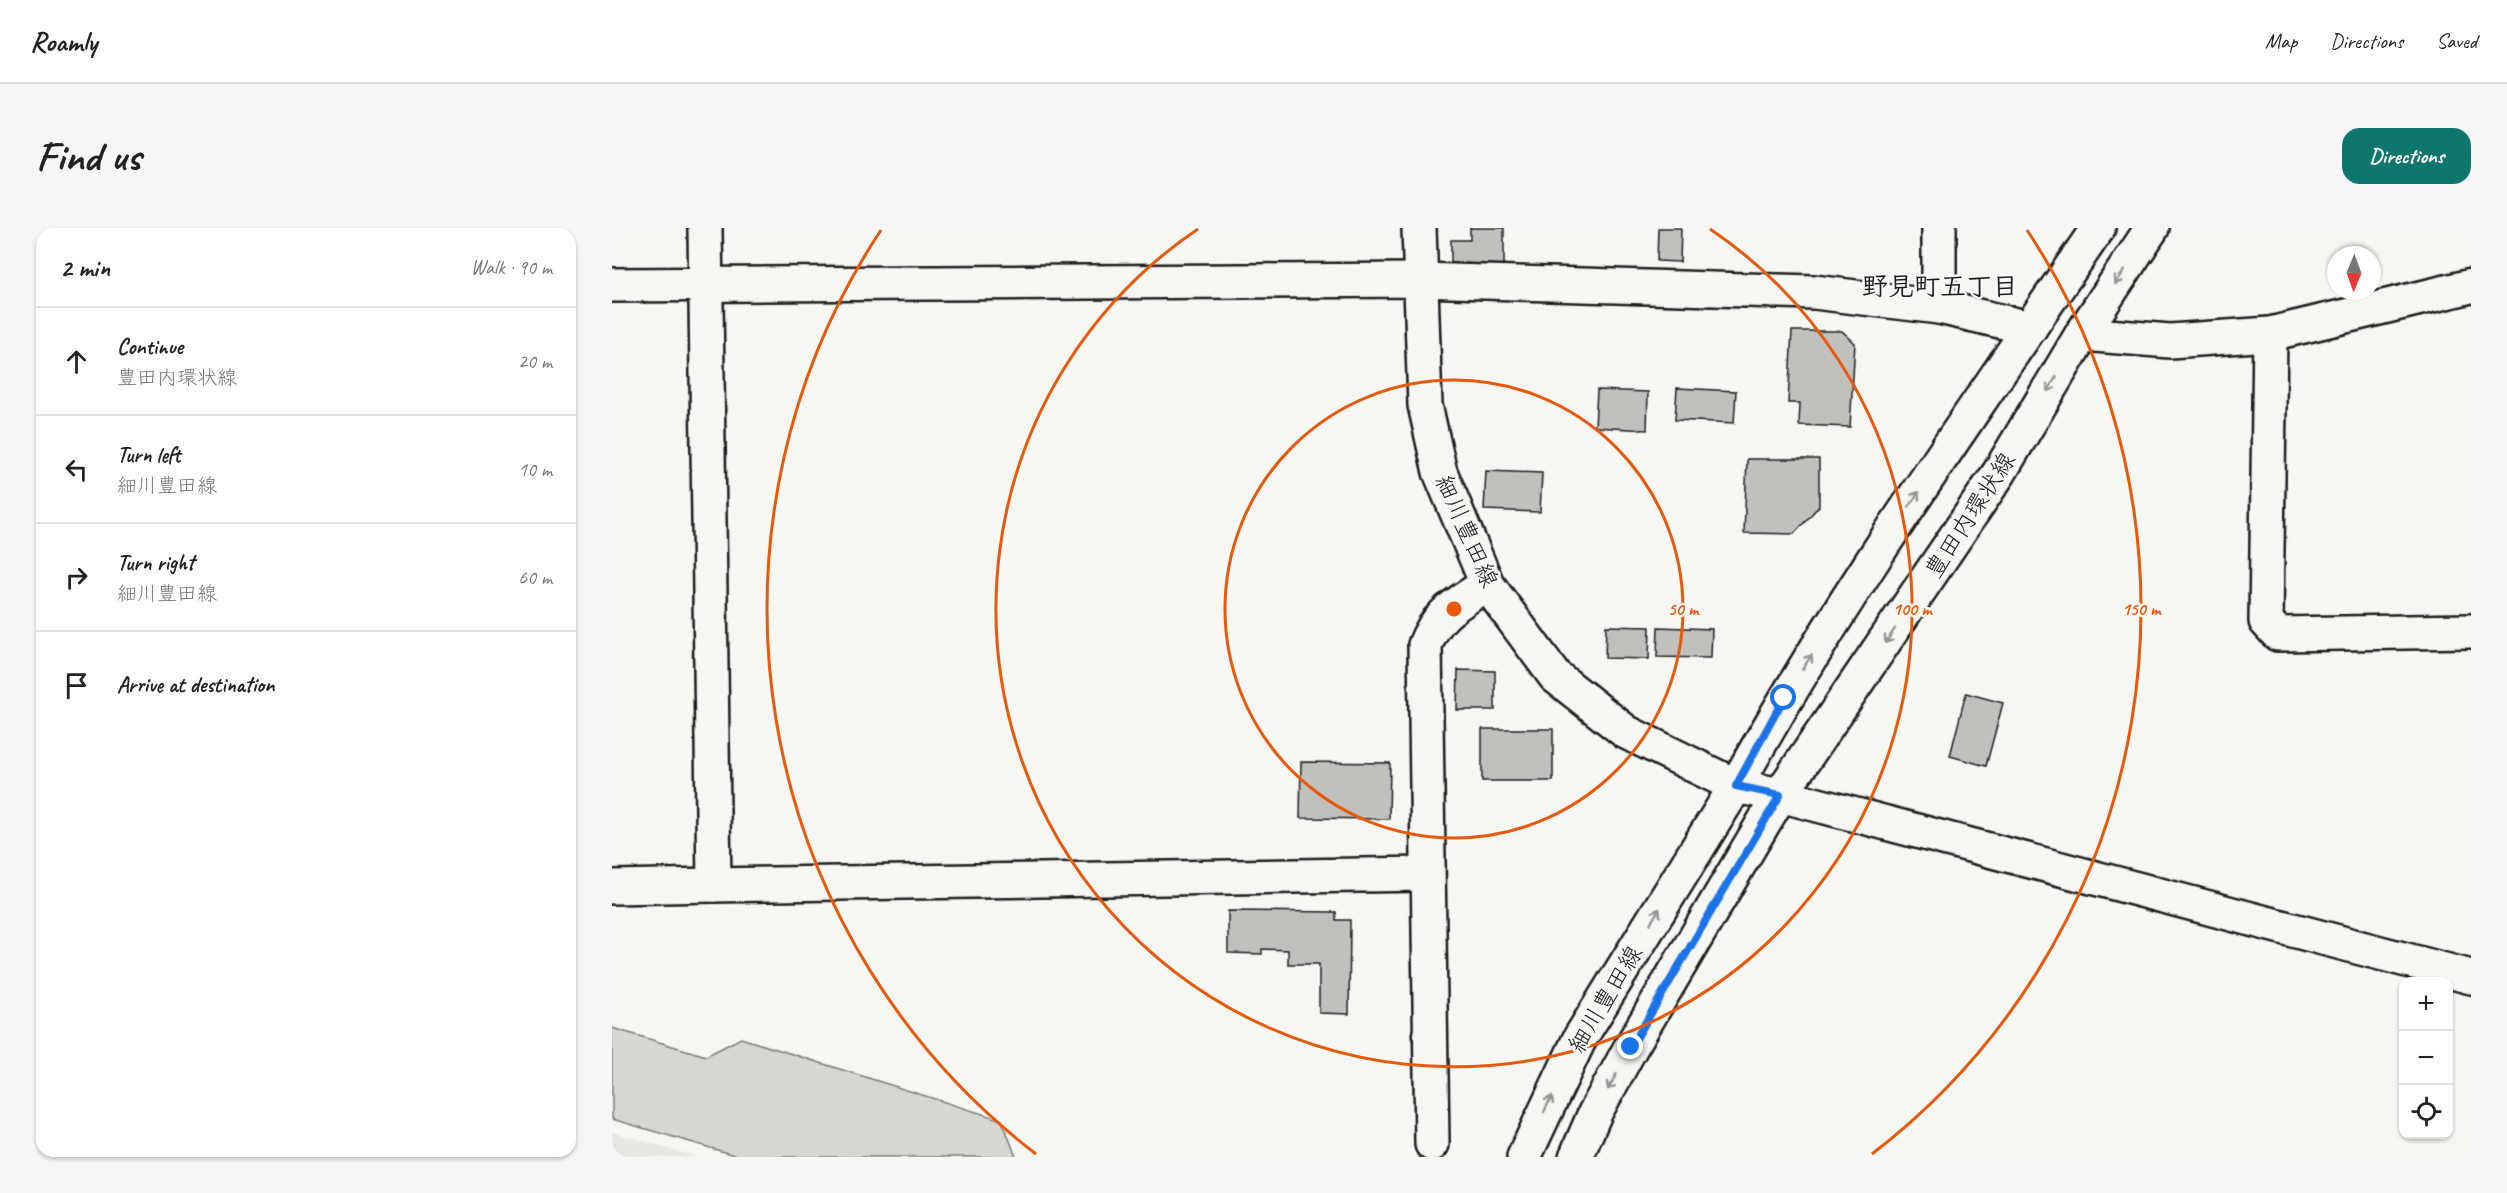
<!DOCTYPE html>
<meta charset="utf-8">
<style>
body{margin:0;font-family:Caveat,"Klee One",sans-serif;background:#f6f6f6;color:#222}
.controls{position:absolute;right:18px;bottom:18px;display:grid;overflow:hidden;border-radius:12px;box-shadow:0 2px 4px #0004}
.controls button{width:54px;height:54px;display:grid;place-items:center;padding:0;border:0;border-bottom:2px solid #e0e0e0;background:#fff;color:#222;font:30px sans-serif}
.compass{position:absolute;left:1715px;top:18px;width:54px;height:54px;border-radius:50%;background:#fff;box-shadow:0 2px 4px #0004;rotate:181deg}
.stop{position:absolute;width:18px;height:18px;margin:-14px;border:4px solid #1a73e8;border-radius:50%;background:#fff}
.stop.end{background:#1a73e8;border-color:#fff;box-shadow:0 2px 6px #0008}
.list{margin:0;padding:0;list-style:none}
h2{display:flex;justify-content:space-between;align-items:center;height:78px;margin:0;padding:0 24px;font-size:26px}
h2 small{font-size:20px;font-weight:400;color:#767676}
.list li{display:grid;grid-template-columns:39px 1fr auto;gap:18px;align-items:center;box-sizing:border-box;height:108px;padding:0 24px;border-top:2px solid #e0e0e0}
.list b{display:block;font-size:22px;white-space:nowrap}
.list p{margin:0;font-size:20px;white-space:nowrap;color:#767676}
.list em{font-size:20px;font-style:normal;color:#767676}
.icon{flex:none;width:33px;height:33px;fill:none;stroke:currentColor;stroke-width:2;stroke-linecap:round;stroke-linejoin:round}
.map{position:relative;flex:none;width:1859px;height:929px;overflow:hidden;border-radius:18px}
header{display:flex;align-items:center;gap:36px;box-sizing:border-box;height:84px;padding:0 30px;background:#fff;border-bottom:2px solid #e0e0e0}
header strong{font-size:28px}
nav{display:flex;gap:33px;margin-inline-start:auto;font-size:21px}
.intro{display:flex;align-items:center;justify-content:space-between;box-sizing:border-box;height:144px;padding:0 36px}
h1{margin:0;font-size:42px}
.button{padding:15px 27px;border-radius:18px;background:#0f766e;color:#fff;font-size:21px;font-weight:700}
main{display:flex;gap:36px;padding:0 36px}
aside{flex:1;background:#fff;border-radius:18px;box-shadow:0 2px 4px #0004}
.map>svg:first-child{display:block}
</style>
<header>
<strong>Roamly</strong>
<nav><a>Map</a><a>Directions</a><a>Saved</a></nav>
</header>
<div class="intro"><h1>Find us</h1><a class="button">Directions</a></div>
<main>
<aside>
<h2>2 min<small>Walk · 90 m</small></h2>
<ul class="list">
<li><svg class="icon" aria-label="ahead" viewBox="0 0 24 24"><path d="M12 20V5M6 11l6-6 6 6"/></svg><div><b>Continue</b><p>豊田内環状線</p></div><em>20 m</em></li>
<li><svg class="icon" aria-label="left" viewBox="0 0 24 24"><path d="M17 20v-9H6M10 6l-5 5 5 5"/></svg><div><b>Turn left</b><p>細川豊田線</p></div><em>10 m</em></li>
<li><svg class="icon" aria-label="right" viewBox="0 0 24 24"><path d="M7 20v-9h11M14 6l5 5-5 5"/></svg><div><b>Turn right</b><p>細川豊田線</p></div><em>60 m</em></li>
<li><svg class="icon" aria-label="arrive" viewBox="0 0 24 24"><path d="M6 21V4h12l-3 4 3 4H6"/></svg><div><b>Arrive at destination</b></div></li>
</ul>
</aside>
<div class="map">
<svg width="1859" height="929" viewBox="0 0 1859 929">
<rect width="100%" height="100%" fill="#f6f6f2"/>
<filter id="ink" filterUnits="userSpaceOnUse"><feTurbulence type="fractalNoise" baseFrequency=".0167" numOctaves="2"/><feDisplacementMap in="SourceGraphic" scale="12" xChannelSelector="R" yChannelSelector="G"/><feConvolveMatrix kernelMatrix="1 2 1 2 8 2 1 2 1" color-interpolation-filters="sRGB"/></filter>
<g filter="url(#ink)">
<polygon fill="#e6e6e2" points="0,904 85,929 0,929"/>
<polygon fill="#d6d6d2" stroke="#797977" stroke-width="1.5" points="0,800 94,828 129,810 390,892 404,929 129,929 0,891"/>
<g fill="#c0c0bd" stroke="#1c1c1c" stroke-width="1.5">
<polygon points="858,0 892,0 892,39 839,39 839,12 858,12"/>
<polygon points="1046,0 1069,0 1068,34 1045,33"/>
<polygon points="1180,103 1230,103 1243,115 1238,199 1187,197 1188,175 1176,175"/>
<polygon points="1065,160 1124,163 1122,195 1063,192"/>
<polygon points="985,162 1036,164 1035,202 983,199"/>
<polygon points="1135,231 1207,231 1207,278 1182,306 1132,305"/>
<polygon points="874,243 930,245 928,284 872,282"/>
<polygon points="994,398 1038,399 1037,431 993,430"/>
<polygon points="1046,399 1100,401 1099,430 1045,429"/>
<polygon points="846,442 883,443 883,482 845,482"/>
<polygon points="1354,465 1391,475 1374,538 1338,528"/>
<rect x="870" y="501" width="71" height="52"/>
<polygon points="689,534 778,535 777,591 688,590"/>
<polygon points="616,683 724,684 724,692 738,692 737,786 707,785 707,736 676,736 676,722 650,721 650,726 616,725"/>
</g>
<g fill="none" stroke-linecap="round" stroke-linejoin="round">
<defs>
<g id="minor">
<polyline points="93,0 102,657 815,646"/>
<polyline points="1327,0 1327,79"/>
<polyline points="1540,0 1470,106 1387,245 1168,567 1859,749"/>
<polyline points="0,57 808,52 1202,64 1327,79 1418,100"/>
<polyline points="1470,106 1558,113 1658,106 1859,58"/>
<polyline points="1658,106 1654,393 1666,406 1859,403"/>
<path d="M 1124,558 C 1231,364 1362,183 1486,0"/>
<polyline points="0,659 102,657"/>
<path d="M 820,916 L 813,417 C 826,383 846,376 875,356"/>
</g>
<g id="major">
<polyline points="807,0 813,177 828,244 875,356 943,448 1014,504 1124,558 1168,567 1019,819 983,885 964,929"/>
<polyline points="912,929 968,810 1124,558"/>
</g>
</defs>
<use href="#minor" stroke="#1c1c1c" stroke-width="38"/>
<use href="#major" stroke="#1c1c1c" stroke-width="38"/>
<use href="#minor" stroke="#f6f6f2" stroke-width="33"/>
<use href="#major" stroke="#f6f6f2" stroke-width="33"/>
</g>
<defs><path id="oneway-shaft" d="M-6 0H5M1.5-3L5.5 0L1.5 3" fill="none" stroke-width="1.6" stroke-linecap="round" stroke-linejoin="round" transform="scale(1.5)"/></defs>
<g stroke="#949492">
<use href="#oneway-shaft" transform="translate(1508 49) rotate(124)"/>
<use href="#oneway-shaft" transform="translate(1440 156) rotate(121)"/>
<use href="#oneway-shaft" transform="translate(1302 271) rotate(-57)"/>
<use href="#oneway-shaft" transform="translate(1278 408) rotate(125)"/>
<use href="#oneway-shaft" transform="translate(1195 434) rotate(-57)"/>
<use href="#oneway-shaft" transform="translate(1043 688) rotate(-59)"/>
<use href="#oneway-shaft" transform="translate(1000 854) rotate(119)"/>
<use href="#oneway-shaft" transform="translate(936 876) rotate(-64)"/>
</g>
</g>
<g fill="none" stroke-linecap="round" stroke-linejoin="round" filter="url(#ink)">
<polyline stroke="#1a73e8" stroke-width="8" points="1019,819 1168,567 1124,558 1172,470"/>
</g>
<g fill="none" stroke="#e8590c" stroke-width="3">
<circle cx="842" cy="381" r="229"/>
<path d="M1098 1A458 458 0 1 1 586 1"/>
<path d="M424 926A687 687 0 0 1 269 2M1415 2A687 687 0 0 1 1260 926"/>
</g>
<g text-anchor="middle" stroke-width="5" stroke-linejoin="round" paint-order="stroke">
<g font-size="24" fill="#1c1c1c" stroke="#f6f6f2">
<text transform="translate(1358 287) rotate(-57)" y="8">豊田内環状線</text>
<text transform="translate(855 303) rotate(66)" y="8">細川豊田線</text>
<text transform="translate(993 771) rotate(-59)" y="8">細川豊田線</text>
</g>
<g font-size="26" font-weight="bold" fill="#1c1c1c" stroke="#f6f6f2">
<text x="1328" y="67">野見町五丁目</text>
</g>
</g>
<circle cx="842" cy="381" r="9" fill="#e8590c" stroke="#f6f6f2" stroke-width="3"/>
<g font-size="18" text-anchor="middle" font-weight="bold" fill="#e8590c" stroke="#f6f6f2" stroke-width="5" stroke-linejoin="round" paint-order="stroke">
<text x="1071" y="387">50 m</text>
<text x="1300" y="387">100 m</text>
<text x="1529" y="387">150 m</text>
</g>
</svg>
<div class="controls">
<button>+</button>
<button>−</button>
<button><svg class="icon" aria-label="locate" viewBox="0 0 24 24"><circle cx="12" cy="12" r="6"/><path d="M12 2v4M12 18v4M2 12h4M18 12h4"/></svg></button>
</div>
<svg class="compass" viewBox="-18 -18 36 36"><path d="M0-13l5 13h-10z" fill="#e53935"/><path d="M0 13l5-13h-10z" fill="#767676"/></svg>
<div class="stop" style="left:1172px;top:470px"></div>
<div class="stop end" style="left:1019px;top:819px"></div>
</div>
</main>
